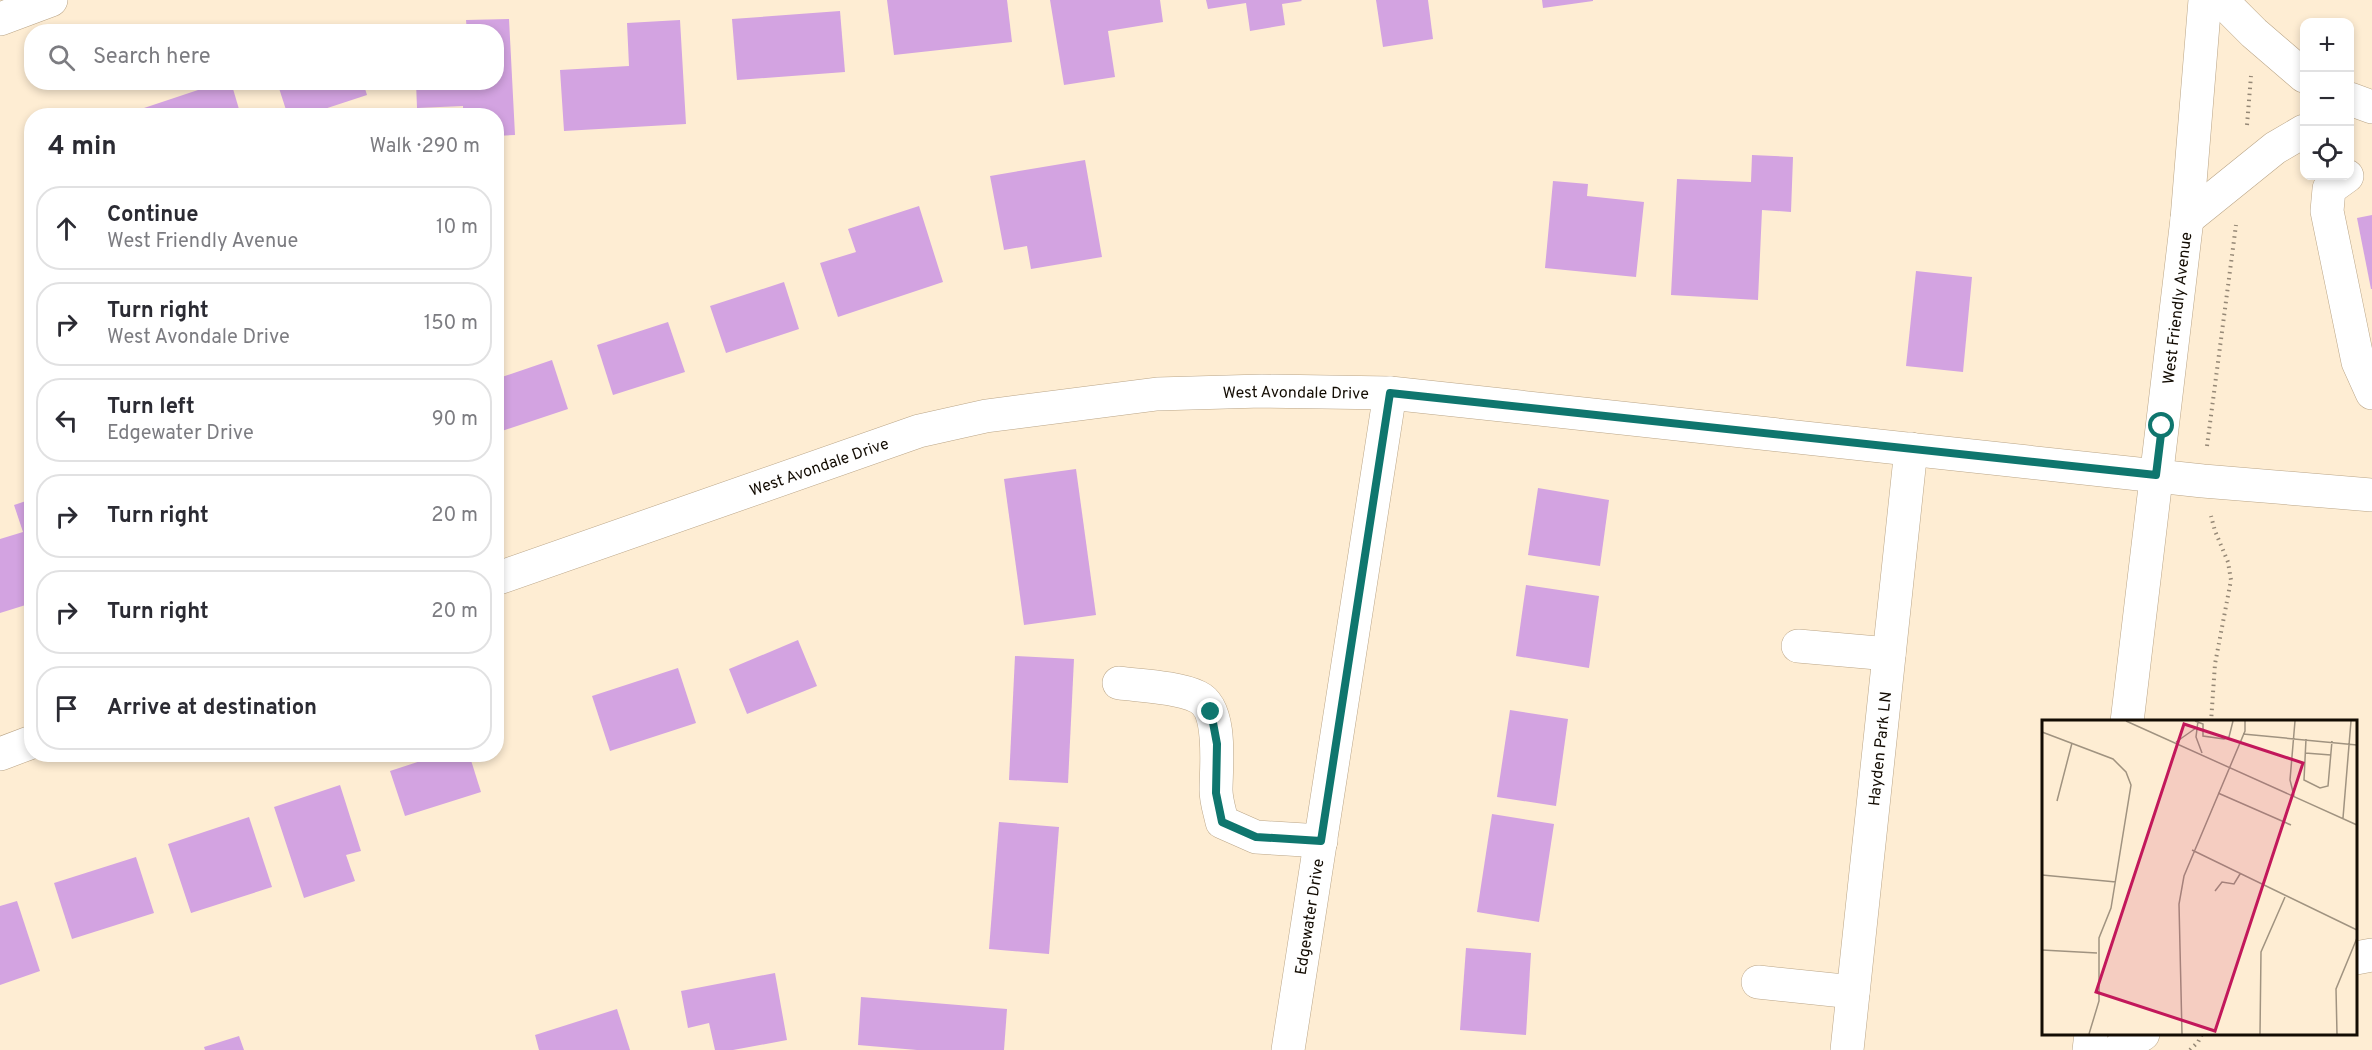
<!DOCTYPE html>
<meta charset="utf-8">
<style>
body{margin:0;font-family:Overpass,sans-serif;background:#f7f7f7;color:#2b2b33}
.controls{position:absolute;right:18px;top:18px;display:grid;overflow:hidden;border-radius:12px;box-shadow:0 3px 9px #0003}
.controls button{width:54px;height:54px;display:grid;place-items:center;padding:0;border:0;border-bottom:2px solid #e1e1e2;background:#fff;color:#2b2b33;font:30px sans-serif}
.stop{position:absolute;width:18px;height:18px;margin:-14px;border:4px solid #0f766e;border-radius:50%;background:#fff}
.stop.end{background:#0f766e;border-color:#fff;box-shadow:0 2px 6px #0008}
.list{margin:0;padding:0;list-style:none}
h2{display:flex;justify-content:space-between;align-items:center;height:78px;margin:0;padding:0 24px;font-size:26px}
h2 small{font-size:20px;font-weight:400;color:#7c7c81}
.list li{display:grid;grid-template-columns:39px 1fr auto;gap:18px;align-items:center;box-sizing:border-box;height:84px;margin:0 12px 12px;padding:0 12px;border:2px solid #e1e1e2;border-radius:24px}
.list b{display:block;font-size:22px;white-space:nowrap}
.list p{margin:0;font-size:20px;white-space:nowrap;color:#7c7c81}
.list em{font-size:20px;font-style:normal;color:#7c7c81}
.icon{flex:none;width:33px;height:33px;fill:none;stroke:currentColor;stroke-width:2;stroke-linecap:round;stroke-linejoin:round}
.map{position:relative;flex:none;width:2372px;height:1050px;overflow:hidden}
.search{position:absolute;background:#fff;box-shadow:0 3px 9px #0003;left:24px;top:24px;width:480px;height:66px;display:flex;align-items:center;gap:15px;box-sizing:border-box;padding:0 21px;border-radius:24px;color:#7c7c81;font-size:22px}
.panel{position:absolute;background:#fff;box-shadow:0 3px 9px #0003;left:24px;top:108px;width:480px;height:654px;border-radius:24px}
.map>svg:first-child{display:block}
</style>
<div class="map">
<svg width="2372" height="1050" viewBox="0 0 2372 1050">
<rect width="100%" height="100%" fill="#feedd3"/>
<g fill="#d3a3e1">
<polygon points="887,0 1007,0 1012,42 894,55"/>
<polygon points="1050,0 1160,0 1163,22 1108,31 1115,77 1064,85"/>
<polygon points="1206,0 1301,0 1302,1 1282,4 1285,25 1250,31 1246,3 1208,9"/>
<polygon points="1376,0 1428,0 1433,39 1383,47"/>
<polygon points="1542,0 1593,0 1593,1 1543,8"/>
<polygon points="840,11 845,72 737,80 732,19"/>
<polygon points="509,19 515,135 496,136 496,116 463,116 463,106 417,108 416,82 496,82 496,32 467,32 466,20"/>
<polygon points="680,20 686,124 564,131 560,70 629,66 627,23"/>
<polygon points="222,82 231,82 241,116 143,116 141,109"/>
<polygon points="277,82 363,82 367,95 303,116 288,116"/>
<polygon points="1752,155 1793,157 1791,212 1762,210 1758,300 1671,295 1677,179 1751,182"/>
<polygon points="1085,160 1102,257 1031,269 1027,246 1004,250 990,176"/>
<polygon points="1553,181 1588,184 1587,196 1644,202 1636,277 1545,268"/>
<polygon points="919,206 943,282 838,317 820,263 856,252 848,229"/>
<polygon points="2372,215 2372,289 2371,289 2357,218"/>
<polygon points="1916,271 1972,277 1963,372 1906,366"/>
<polygon points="784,282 799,329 726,353 710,306"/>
<polygon points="668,322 685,372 613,395 597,345"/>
<polygon points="552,360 568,409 496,433 496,379"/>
<polygon points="1076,469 1096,615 1024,625 1004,479"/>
<polygon points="1538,488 1609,500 1600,566 1528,555"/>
<polygon points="32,499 32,603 0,613 0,539 23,532 14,505"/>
<polygon points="1526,585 1599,596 1589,668 1516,656"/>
<polygon points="798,640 817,686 747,714 729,669"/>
<polygon points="1015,656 1074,659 1068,783 1009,780"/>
<polygon points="678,668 696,723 610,751 592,696"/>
<polygon points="1510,710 1568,719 1556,806 1497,797"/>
<polygon points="442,754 469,754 481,792 405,816 390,771"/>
<polygon points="340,785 361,851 346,855 355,881 304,898 274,807"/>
<polygon points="1492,814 1554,824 1539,922 1477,912"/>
<polygon points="249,817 272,887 191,913 168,844"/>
<polygon points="999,822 1059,827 1049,954 989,949"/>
<polygon points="136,857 154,913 72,939 54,883"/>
<polygon points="17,901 40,971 0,985 0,906"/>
<polygon points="1466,948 1531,953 1526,1035 1460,1030"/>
<polygon points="775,973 787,1040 733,1050 715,1050 709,1023 688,1028 681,991"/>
<polygon points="861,997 1007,1009 1004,1050 917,1050 858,1045"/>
<polygon points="617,1009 630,1050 539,1050 535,1035"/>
<polygon points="239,1036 244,1050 205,1050 204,1047"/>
</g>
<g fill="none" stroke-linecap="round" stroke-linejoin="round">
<defs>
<g id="minor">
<polyline points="2221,0 2254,33 2304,76"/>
<polyline points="0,19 51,0"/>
<polyline points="2350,99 2372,107"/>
<polyline points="2347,176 2329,189 2327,211 2358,362 2372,393"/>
<polyline points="2187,219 2275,148 2304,131"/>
<path id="s1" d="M 496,579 L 919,431 L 986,416 L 1157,394 L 1262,391 L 1390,393 L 2203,481 L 2372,495"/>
<polyline points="1798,646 1889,654"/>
<path d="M 1119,683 C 1143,686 1177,687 1198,697 C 1223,709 1216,767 1216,790 C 1216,801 1220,812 1222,822 L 1256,837 L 1321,841"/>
<polyline points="0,754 32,742"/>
<polyline points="2356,958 2372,955"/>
<polyline points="1758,982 1853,992"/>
<path id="s2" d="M 1288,1050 L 1390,393"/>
<path id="s3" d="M 1847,1050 L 1911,449"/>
<polyline points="2118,1050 2143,1034"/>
</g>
<g id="major">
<path id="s4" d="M 2127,722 L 2187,219 L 2205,0"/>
<polyline points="2089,1050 2091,1034"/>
</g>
</defs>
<use href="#minor" stroke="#baa587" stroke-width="34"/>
<use href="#major" stroke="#baa587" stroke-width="34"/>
<g stroke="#958876" stroke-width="4" stroke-dasharray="1.5 4.5" stroke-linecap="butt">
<polyline points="2247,125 2251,76"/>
<polyline points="2207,446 2236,225"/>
<polyline points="2211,722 2215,664 2231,580 2228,562 2215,531 2211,516"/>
<polyline points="2190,1050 2198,1042 2202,1034"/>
</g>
<use href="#minor" stroke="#fff" stroke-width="33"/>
<use href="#major" stroke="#fff" stroke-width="33"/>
</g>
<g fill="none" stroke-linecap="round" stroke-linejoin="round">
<polyline stroke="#0f766e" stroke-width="8" points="1211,712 1217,744 1216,793 1222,822 1256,837 1321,841 1390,393 2156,475 2162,426"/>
</g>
<g text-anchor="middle" stroke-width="4.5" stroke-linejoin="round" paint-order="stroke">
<g font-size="16" fill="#130c03" stroke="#fdfdfd">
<text dy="6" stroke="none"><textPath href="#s4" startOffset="417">West Friendly Avenue</textPath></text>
<text dy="6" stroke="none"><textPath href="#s1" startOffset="828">West Avondale Drive</textPath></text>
<text dy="6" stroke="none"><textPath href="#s1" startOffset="342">West Avondale Drive</textPath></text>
<text dy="6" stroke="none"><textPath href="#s3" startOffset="303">Hayden Park LN</textPath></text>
<text dy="6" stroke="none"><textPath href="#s2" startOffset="135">Edgewater Drive</textPath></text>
</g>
</g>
<g transform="translate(2042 720)">
<rect width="315" height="315" fill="#feedd3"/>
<path fill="none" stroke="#a09380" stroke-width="1.5" d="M 84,1 L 315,105M 153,1 L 161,4 L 161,16 L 182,19 L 187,17 L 191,1M 156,1 L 154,17 L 160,33M 0,12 L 71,39 L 84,52 L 89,65 L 69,188 L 57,218 L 57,281 L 47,314M 201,14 L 315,25M 264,19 L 262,60 L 278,68 L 286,66 L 290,21M 134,22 L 154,8M 263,33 L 289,35M 176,73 L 249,105M 252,76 L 248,60 L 253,1M 15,81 L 30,23M 301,98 L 309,1M 150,130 L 315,210M 0,155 L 74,162M 173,171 L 180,162 L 192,164 L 198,154M 0,230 L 55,233M 140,314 L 137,184 L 142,156 L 203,11 L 203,1M 218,314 L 219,232 L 243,177M 295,314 L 294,269 L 315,218"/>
<path fill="#c2185b" fill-opacity="0.15" stroke="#c2185b" stroke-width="3" d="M 142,4 L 261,43 L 173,311 L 54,272 Z"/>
<rect width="315" height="315" fill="none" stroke="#130c03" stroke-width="3"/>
</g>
</svg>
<div class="controls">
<button>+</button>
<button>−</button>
<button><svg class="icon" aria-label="locate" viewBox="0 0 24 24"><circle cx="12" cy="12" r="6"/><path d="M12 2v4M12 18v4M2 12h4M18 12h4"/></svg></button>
</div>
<div class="stop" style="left:2162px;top:426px"></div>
<div class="stop end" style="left:1211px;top:712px"></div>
<div class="search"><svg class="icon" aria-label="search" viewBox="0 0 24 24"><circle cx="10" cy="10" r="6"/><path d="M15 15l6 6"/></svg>Search here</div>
<section class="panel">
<h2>4 min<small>Walk · 290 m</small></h2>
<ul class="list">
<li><svg class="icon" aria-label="ahead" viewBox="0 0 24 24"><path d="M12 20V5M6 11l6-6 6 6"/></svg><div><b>Continue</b><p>West Friendly Avenue</p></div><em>10 m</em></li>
<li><svg class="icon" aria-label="right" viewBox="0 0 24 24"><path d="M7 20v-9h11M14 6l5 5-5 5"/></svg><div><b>Turn right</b><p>West Avondale Drive</p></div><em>150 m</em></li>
<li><svg class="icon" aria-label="left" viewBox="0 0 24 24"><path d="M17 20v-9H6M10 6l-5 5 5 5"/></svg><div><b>Turn left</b><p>Edgewater Drive</p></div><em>90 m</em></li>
<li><svg class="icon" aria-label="right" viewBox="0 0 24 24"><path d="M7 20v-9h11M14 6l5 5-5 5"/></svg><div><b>Turn right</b></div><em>20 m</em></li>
<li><svg class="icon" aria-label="right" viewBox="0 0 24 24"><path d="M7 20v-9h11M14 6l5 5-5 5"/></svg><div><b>Turn right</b></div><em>20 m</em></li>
<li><svg class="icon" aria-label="arrive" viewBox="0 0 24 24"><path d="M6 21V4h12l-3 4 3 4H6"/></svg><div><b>Arrive at destination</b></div></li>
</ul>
</section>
</div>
